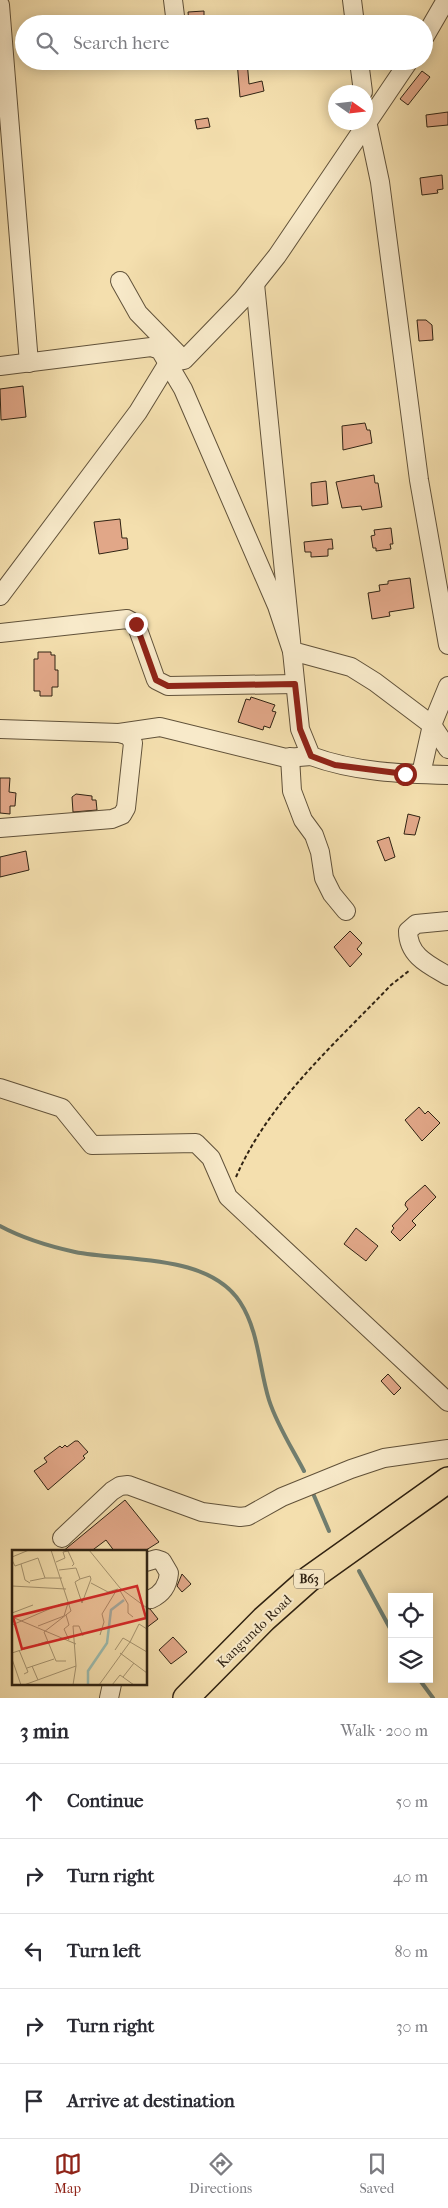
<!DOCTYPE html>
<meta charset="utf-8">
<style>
body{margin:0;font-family:"IM FELL French Canon",serif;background:#f2f2f3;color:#2b2b33}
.controls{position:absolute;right:15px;bottom:15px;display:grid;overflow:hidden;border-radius:0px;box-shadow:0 2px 12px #0003}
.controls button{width:45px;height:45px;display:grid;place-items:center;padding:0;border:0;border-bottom:1px solid #e1e1e2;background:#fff;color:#2b2b33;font:25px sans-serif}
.compass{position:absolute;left:328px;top:85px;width:45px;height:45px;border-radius:50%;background:#fff;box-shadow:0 2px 12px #0003;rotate:104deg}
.stop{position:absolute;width:15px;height:15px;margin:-11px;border:4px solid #8f2418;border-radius:50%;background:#fff}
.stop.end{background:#8f2418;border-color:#fff;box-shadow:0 1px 5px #0008}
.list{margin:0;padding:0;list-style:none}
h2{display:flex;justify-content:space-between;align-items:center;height:65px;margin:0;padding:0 20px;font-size:21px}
h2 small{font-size:16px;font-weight:400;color:#7c7c81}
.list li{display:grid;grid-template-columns:32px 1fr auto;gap:15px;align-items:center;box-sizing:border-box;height:75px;padding:0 20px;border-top:1px solid #e1e1e2}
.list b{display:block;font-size:19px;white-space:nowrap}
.list em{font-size:16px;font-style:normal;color:#7c7c81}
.icon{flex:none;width:28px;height:28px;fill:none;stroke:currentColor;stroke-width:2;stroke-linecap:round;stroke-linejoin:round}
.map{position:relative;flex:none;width:448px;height:1698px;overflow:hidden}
.search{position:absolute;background:#fff;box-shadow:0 2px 12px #0003;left:15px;right:15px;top:15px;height:55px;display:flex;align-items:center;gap:12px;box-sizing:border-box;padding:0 18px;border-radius:28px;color:#7c7c81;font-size:19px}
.sheet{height:440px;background:#fff}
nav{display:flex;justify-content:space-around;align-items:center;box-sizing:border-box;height:70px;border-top:1px solid #e1e1e2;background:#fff;font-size:14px;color:#7c7c81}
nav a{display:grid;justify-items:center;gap:2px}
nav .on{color:#8f2418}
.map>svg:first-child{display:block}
</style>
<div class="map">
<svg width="448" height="1698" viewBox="0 0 448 1698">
<rect width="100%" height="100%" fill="#f4dfae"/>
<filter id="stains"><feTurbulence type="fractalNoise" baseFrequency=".004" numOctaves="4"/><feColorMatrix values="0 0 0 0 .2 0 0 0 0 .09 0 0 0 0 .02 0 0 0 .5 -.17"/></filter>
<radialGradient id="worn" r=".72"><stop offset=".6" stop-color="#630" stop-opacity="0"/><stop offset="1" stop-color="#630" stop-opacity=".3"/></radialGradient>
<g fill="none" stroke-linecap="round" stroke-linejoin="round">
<g stroke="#717f71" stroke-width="4">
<path d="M 0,1226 C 24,1239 48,1246 75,1252 C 125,1262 208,1253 240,1302 C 259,1331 259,1368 269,1400 C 277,1425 292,1448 304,1471"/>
<polyline points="312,1491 329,1531"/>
<polyline points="359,1571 392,1632"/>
<polyline points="419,1679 433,1698"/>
</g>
</g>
<g fill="#e1a788" stroke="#302313">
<polygon points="204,11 204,24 189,24 188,12"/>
<polygon points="237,61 247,61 249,84 262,81 264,91 240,97"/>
<polygon points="422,71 430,77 408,105 400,99"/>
<polygon points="448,112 448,125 427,127 426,115"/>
<polygon points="208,118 210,127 197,129 195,120"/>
<polygon points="442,175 443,189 437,190 438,193 422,195 420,178"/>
<polygon points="417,320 426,320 432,325 433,340 419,341"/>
<polygon points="23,386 26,417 1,420 0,389"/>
<polygon points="365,423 367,430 370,430 372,443 343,450 342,426"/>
<polygon points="374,475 375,483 378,483 382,507 362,510 361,506 342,508 336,482"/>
<polygon points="326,481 328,504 312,506 311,483"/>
<polygon points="120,519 122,538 127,538 128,549 99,554 94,522"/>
<polygon points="391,528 393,544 390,544 391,549 376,551 376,548 373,548 371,536 375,535 374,530"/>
<polygon points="332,539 333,549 328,549 328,556 311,557 311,552 305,552 304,542"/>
<polygon points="410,578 414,608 389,612 390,616 372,619 368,593 380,591 379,585 388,584 388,581"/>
<polygon points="38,652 51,652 51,655 55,655 55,670 58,670 58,687 52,687 52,696 40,696 40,691 34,691 34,659 38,659"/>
<polygon points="251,697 275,705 272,711 276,712 270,728 264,726 263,730 238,722 246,699 250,700"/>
<polygon points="0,778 10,778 9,792 16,793 15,806 10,806 10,814 0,813"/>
<polygon points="76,794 92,796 92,800 96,800 97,810 73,812 72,797"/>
<polygon points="408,814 420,817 415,835 404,834"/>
<polygon points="389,837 395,857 385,861 377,841"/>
<polygon points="26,851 29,870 0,877 0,857"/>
<polygon points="350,931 362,943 357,949 362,954 350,967 334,947"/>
<polygon points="419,1107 425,1114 428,1111 440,1123 422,1141 405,1120"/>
<polygon points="425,1185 436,1197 412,1221 416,1225 400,1241 391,1232 394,1228 392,1226 408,1209 405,1205 406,1202"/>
<polygon points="356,1228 378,1246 366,1261 344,1244"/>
<polygon points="388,1374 401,1388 394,1395 381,1381"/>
<polygon points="75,1441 78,1441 88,1452 83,1456 85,1458 48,1490 34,1471 47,1462 44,1458 60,1446 62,1448 65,1445 67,1447"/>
<polygon points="125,1500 159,1542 143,1552 115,1552 106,1540 90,1552 62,1552"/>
<polygon points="182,1574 191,1584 182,1592 177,1586"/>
<polygon points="146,1608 150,1609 158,1619 146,1628"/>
<polygon points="173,1637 187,1652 171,1664 159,1650"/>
</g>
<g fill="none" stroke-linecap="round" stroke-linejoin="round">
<defs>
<g id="minor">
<polyline points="173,0 176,24"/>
<polyline points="352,0 355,24"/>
<polyline points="0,5 29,363"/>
<polyline points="424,38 446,0"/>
<polyline points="359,61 363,92"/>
<polyline points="366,116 380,182 419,480 448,645"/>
<polyline points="120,281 138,313 178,354"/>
<polyline points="255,284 292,651 351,667 375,682 432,725 448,749"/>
<path d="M 0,366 L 151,347 L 160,350 L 163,355 L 183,389 L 277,606 L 292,651 L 300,729 L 311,756 C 354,772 402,774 448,775"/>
<polyline points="0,596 138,412 168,363 184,360 242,300 277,256 409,61"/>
<polyline points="0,633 127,619 136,624 156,680 168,686 295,684"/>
<polyline points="0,729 119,733 129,736 133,743 126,808 122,815 112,819 0,828"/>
<polyline points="119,733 160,727 286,758 311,756"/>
<polyline points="290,757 292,791 303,820 314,835 320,852 324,878 332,894 346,911"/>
<polyline points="421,774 432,725 448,686"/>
<path d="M 448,921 L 416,924 L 408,931 C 408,956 429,965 448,976"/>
<polyline points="0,1088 62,1108 92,1145 196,1143 211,1158 228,1197 448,1402"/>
<polyline points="62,1538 112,1491 120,1486 128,1485 202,1512 240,1517 248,1516 282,1497 351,1469 384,1458 448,1449"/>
<path d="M 146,1562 L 156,1559 L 162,1561 L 169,1573 C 168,1585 162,1594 151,1599"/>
<polyline points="109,1698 112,1684"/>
</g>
<polyline id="highway" points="186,1698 264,1619 309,1579 448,1480"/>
</defs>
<use href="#minor" stroke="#61523a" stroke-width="20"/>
<use href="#highway" stroke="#302313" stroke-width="28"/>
<path stroke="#302313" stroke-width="2" stroke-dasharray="4 2.5" stroke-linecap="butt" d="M 236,1177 C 269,1101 334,1045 391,985 L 410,970"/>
<use href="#minor" stroke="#f8eaca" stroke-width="18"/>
<use href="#highway" stroke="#f4dfae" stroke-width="25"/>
</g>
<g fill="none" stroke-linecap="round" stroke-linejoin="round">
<polyline stroke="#8f2418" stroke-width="6" points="136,624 156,680 168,686 295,684 300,729 311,756 335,765 405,774"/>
</g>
<g text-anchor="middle" stroke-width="4" stroke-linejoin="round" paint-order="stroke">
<rect fill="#f8eaca" stroke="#6c5f4a" stroke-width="1" x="294" y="1569.5" width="30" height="19" rx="4"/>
<g font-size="12" font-weight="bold" fill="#302313">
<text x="309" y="1583">B63</text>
</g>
<g font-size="14" fill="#302313" stroke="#f8eaca">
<text transform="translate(254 1631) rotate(-44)" y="5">Kangundo Road</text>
</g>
</g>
<g transform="translate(12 1550)">
<rect width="135" height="135" fill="#f4dfae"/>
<path fill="none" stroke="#9cbcb0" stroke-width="2.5" d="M 76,135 L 76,121 L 95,93 L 99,60 L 112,50"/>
<path fill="none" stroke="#a69470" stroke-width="1" d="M 39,0 L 59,61 L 32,82 L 44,111 L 54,111M 77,0 L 108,38 L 135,58M 0,7 L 17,0M 0,10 L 3,16 L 26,8 L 33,28 L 18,31M 44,12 L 53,8 L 51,2 L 56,1 L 62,14 L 60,16M 9,14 L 13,30 L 18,33M 47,20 L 64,18 L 68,29 L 63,32 L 70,53 L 79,29 L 78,26 L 68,29M 33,28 L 50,28M 79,33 L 96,42 L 106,39M 0,36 L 54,39M 107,39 L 116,54 L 116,63 L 121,67M 0,63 L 21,55M 54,65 L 57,75 L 52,79 L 57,90M 0,67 L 64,94M 0,75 L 49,54 L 58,54M 26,76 L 52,66 L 56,53M 88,85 L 92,72 L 90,64 L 104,41M 7,100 L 16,122 L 12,124M 103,100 L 111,88 L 118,92 L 127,74 L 135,79M 0,103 L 36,91M 108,103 L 135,123M 0,109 L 9,135M 20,116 L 26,130M 15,118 L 42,109M 111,127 L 122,113M 12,135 L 64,116M 61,135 L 64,116 L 61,76 L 67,76 L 71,86M 87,135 L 118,92 L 135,102M 100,135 L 108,125 L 122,135"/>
<path fill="#d62828" fill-opacity="0.15" stroke="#d62828" stroke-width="2.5" d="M 125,36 L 134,68 L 10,99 L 1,67 Z"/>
<rect width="135" height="135" fill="none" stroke="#302313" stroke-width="2.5"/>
</g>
<rect width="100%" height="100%" filter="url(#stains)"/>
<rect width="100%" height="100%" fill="url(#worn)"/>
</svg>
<div class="controls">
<button><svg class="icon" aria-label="locate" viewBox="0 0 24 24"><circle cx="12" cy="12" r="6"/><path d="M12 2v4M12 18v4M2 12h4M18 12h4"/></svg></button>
<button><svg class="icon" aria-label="layers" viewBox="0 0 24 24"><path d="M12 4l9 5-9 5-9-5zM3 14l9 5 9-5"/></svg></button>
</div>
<svg class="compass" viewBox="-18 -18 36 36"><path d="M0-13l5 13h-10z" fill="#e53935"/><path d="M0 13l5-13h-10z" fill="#7c7c81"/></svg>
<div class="stop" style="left:405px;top:774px"></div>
<div class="stop end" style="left:136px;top:624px"></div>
<div class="search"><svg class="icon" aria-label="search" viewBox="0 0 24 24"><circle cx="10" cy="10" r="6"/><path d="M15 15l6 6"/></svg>Search here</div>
</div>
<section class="sheet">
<h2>3 min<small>Walk · 200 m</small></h2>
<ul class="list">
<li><svg class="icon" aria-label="ahead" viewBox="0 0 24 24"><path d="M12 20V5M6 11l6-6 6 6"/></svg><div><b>Continue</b></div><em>50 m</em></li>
<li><svg class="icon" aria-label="right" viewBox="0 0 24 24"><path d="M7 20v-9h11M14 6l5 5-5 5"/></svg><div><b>Turn right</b></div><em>40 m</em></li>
<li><svg class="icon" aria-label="left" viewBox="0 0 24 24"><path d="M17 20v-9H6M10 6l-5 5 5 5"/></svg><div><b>Turn left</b></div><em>80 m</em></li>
<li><svg class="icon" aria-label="right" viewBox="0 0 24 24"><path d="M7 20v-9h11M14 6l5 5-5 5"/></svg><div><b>Turn right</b></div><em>30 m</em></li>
<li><svg class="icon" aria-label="arrive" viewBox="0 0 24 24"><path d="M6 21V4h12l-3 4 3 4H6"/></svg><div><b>Arrive at destination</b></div></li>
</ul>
</section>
<nav>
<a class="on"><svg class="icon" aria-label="map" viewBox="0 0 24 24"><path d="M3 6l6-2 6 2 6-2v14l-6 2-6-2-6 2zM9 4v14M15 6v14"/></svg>Map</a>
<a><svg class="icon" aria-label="directions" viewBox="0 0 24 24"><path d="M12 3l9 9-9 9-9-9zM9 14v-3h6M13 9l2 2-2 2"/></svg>Directions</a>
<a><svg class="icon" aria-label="saved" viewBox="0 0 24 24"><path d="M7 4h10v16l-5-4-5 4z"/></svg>Saved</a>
</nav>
